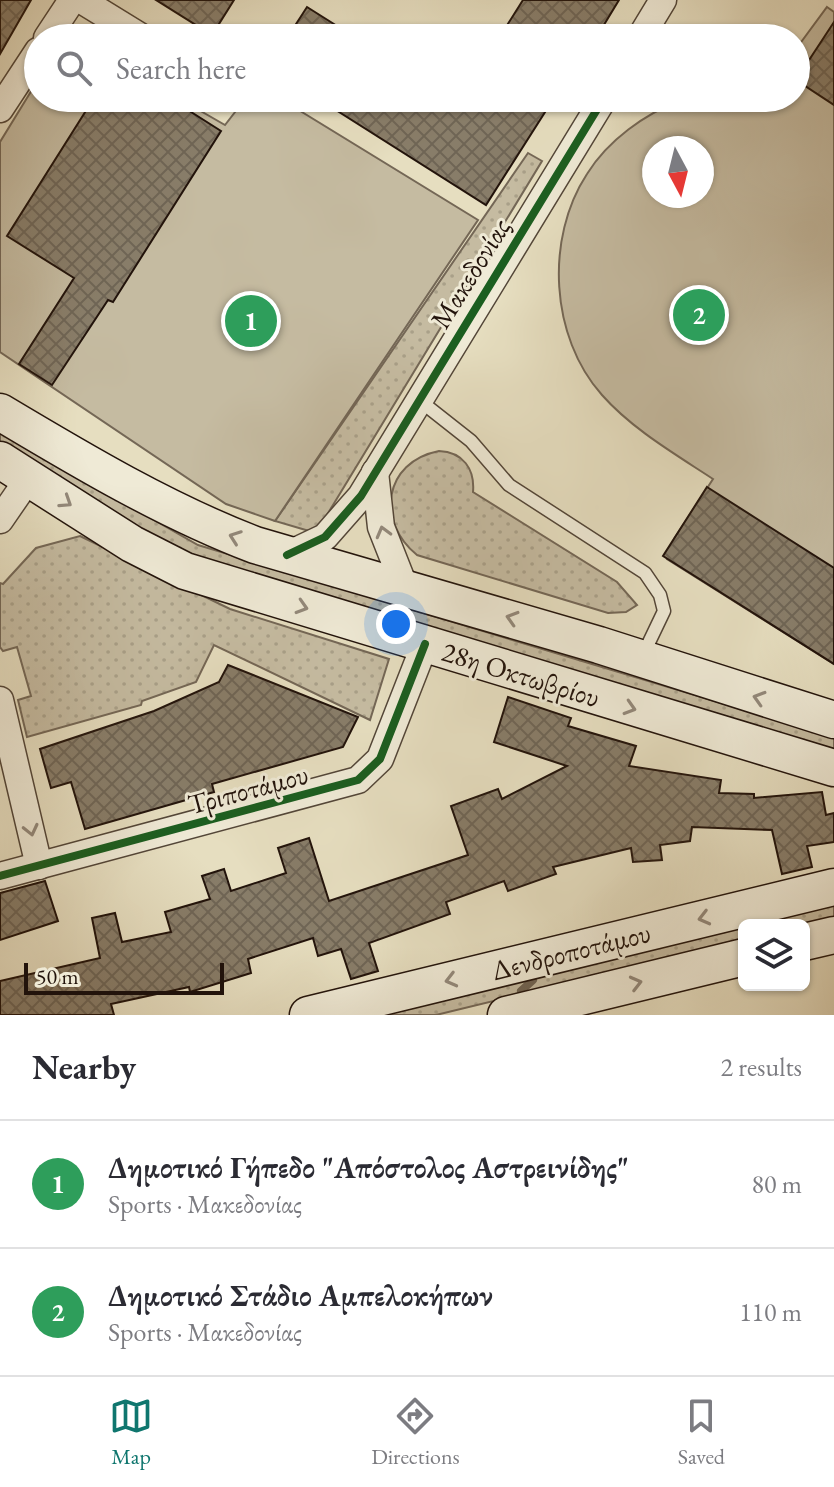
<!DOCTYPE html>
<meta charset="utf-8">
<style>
body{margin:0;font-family:"EB Garamond",serif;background:#f2f2f3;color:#2b2b33}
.controls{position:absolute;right:24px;bottom:24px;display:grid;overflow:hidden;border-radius:12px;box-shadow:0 2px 6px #0004}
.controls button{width:72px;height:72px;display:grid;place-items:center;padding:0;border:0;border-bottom:2px solid #e1e1e2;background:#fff;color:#2b2b33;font:40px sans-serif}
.compass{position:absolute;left:642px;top:136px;width:72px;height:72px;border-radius:50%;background:#fff;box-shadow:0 2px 6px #0004;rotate:173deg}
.scale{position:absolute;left:24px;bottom:20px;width:200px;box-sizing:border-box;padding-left:8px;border:4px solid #22130b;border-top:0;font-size:22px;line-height:28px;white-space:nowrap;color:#22130b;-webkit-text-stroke:6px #efead6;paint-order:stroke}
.you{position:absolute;left:396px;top:624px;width:28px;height:28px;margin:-20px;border:6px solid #fff;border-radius:50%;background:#1a73e8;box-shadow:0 0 0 12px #1a73e833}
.badge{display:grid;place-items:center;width:52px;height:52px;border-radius:50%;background:#0f766e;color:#fff;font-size:26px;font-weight:700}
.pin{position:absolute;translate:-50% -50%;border:4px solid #fff;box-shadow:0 2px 8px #0006}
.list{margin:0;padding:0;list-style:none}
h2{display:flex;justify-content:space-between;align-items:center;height:104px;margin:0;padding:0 32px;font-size:34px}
h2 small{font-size:26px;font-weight:400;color:#7c7c81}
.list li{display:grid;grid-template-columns:52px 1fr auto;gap:24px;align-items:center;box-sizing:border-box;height:128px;padding:0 32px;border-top:2px solid #e1e1e2}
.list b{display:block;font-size:30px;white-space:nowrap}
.list p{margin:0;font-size:26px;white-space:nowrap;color:#7c7c81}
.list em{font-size:26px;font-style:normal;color:#7c7c81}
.icon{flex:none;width:44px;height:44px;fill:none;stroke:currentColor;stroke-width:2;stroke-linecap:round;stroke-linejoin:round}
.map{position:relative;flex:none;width:834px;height:1015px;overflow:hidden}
.search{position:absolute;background:#fff;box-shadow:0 2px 6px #0004;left:24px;right:24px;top:24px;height:88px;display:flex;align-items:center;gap:20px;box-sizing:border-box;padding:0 28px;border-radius:44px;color:#7c7c81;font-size:30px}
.sheet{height:360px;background:#fff}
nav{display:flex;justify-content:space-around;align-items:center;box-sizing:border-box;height:112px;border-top:2px solid #e1e1e2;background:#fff;font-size:22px;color:#7c7c81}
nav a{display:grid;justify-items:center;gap:4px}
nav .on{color:#0f766e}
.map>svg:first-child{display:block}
</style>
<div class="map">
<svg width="834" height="1015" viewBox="0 0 834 1015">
<defs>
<pattern id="grass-dots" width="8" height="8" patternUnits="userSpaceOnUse" patternTransform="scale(2)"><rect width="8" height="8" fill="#c5bba1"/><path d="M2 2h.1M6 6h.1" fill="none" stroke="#a9a089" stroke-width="1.8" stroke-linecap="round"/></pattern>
<pattern id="building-cross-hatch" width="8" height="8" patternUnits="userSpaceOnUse" patternTransform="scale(2)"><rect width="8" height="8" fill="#887d69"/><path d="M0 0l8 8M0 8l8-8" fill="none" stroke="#6f6555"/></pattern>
</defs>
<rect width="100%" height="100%" fill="#e6dec0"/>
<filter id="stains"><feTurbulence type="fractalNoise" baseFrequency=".0025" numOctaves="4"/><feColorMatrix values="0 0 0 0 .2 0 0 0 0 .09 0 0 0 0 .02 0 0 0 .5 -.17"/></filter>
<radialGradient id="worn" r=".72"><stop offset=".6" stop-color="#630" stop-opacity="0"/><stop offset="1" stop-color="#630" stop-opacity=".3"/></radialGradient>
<g fill="url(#grass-dots)" stroke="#746756" stroke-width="2">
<polygon points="528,153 542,161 316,533 275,521"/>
<polygon points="0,432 198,545 834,737 834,752 190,557 0,448"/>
<path d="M 439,451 C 463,452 475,469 473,492 L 617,582 L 637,605 L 626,612 L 608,613 L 417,555 C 376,522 383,462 439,451 Z"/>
<polygon points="80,536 230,609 389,659 370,720 214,645 196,682 142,701 141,705 27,737 18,700 31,696 17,647 3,651 0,647 0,583 3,584 36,548"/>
<polygon points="834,901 834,917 804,925 744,925 744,940 715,947 436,1015 371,1015"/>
</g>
<g fill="#c5bba1" stroke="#746756" stroke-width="2" fill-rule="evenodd">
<path d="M 827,7 L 834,12 L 834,664 L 667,559 L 674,539 L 713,479 C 675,454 632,429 602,395 C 550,337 545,238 587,174 C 608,140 645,114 681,100 C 701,92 771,98 796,98 L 796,49 ZM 654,148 L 702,148 L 702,196 L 654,196 Z"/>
<polygon points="38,80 38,98 178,98 225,125 246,98 279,98 478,220 275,521 226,504 0,352 0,142"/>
</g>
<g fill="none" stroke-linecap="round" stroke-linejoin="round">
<polyline stroke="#6f6352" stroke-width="8" points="521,991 533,980"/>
</g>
<g fill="url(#building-cross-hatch)" stroke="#22130b" stroke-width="2">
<polygon points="0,0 31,0 0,54"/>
<polygon points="156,0 234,0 212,35"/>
<polygon points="523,0 619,0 596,38 499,38"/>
<polygon points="307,7 356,38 287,38"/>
<polygon points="834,22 834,105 796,80"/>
<polygon points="94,98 169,98 221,131 113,302 108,300 52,385 19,364 74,278 7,236"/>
<polygon points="317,98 554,98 486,205"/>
<polygon points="707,487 834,568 834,664 663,556"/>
<polygon points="228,665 358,717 343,747 212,784 214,792 85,829 71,782 51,788 40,749 154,711 219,682"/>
<polygon points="508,697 571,718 568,726 636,746 629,766 721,780 719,793 754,794 754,798 822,792 826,815 834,813 834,842 807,846 812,867 782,874 772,830 692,827 690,841 660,845 662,860 633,862 631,848 553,867 556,874 508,891 504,881 446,902 450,914 369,943 378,971 351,979 341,949 318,956 313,938 248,959 251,973 190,992 189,987 111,1004 114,1015 0,1015 0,981 100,958 92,918 115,913 122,942 171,932 165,912 210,899 202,876 224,869 231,891 286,873 278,848 309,838 329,901 468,855 451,806 498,789 502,799 567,766 494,742"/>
<polygon points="45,881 58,921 0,940 0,893"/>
</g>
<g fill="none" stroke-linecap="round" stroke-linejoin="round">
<defs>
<polyline id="service" points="419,400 471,441 509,485 645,573 660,595 664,611 642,657"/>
<g id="minor">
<polyline points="81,0 143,38"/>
<polyline points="47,38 72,0"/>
<polyline points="640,38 663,0"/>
<polyline points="0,109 38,51"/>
<polyline points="375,472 381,527 405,588"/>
<polyline points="0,520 29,478"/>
<polyline points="287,555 325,537 361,496 604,98"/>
<polyline points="0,700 39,866"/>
<polyline points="0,876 358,780 380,759 425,644"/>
</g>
<g id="secondary">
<path d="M 0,412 C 82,461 166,511 255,545 L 599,645 L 834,720"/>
<polyline points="0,460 132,544 185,571 834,768"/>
<polyline points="804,942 834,935"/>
<polyline points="308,1015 834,887"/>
<polyline points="506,1015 744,957"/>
</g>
</defs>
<use href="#service" stroke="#534638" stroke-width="15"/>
<use href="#minor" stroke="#534638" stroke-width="29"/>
<use href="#secondary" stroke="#22130b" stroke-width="39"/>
<use href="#service" stroke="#efead6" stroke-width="12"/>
<use href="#minor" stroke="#efead6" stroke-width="26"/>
<use href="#secondary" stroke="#efead6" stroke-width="36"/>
<defs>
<g id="cycleway">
<polyline points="287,555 325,537 361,496 604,98"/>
<polyline points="0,876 358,780 380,759 425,644"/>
</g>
</defs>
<use href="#cycleway" stroke="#efead6" stroke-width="13"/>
<use href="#cycleway" stroke="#1b5e20" stroke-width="8"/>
</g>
<defs><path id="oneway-chevron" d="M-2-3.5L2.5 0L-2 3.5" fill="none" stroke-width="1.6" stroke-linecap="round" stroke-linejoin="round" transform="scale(2)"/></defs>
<g stroke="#93897b">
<use href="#oneway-chevron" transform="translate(66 502) rotate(33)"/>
<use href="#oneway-chevron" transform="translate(383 532) rotate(-105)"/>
<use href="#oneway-chevron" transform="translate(235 537) rotate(-160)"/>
<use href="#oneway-chevron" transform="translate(302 607) rotate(17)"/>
<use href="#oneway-chevron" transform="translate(512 618) rotate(-163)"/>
<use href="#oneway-chevron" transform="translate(759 698) rotate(-163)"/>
<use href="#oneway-chevron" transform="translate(630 708) rotate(17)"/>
<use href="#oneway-chevron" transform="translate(31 830) rotate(77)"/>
<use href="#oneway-chevron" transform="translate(704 918) rotate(166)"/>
<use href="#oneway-chevron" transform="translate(451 980) rotate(166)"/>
<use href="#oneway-chevron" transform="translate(636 983) rotate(-14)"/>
</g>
<g text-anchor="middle" stroke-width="6" stroke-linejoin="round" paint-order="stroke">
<g font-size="28" fill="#22130b" stroke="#efead6">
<text transform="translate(470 273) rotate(-58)" y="10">Μακεδονίας</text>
<text transform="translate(521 674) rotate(17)" y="10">28η Οκτωβρίου</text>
<text transform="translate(248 789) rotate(-15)" y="10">Τριποτάμου</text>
<text transform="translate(571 951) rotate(-14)" y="10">Δενδροποτάμου</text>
</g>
</g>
<rect width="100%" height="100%" filter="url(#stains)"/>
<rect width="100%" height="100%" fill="url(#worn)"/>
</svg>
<div class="controls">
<button><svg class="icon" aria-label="layers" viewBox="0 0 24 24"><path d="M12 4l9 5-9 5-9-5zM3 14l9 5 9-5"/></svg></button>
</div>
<svg class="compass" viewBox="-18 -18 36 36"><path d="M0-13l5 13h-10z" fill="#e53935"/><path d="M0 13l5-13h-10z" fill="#7c7c81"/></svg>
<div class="scale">50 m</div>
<div class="you"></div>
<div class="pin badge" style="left:251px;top:321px;background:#2e9e5b">1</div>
<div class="pin badge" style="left:699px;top:315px;background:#2e9e5b">2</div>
<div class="search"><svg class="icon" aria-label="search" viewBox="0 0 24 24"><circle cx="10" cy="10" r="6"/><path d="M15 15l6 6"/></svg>Search here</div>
</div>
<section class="sheet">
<h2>Nearby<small>2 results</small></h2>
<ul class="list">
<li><span class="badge" style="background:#2e9e5b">1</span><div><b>Δημοτικό Γήπεδο &quot;Απόστολος Αστρεινίδης&quot;</b><p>Sports · Μακεδονίας</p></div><em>80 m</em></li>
<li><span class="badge" style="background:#2e9e5b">2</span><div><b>Δημοτικό Στάδιο Αμπελοκήπων</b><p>Sports · Μακεδονίας</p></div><em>110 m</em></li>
</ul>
</section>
<nav>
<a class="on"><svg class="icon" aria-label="map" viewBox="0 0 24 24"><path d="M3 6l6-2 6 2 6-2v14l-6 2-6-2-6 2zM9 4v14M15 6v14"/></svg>Map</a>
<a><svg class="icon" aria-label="directions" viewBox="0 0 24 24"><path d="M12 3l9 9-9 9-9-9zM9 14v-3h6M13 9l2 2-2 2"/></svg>Directions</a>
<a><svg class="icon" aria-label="saved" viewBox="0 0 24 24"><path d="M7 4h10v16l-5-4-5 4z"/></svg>Saved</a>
</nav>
